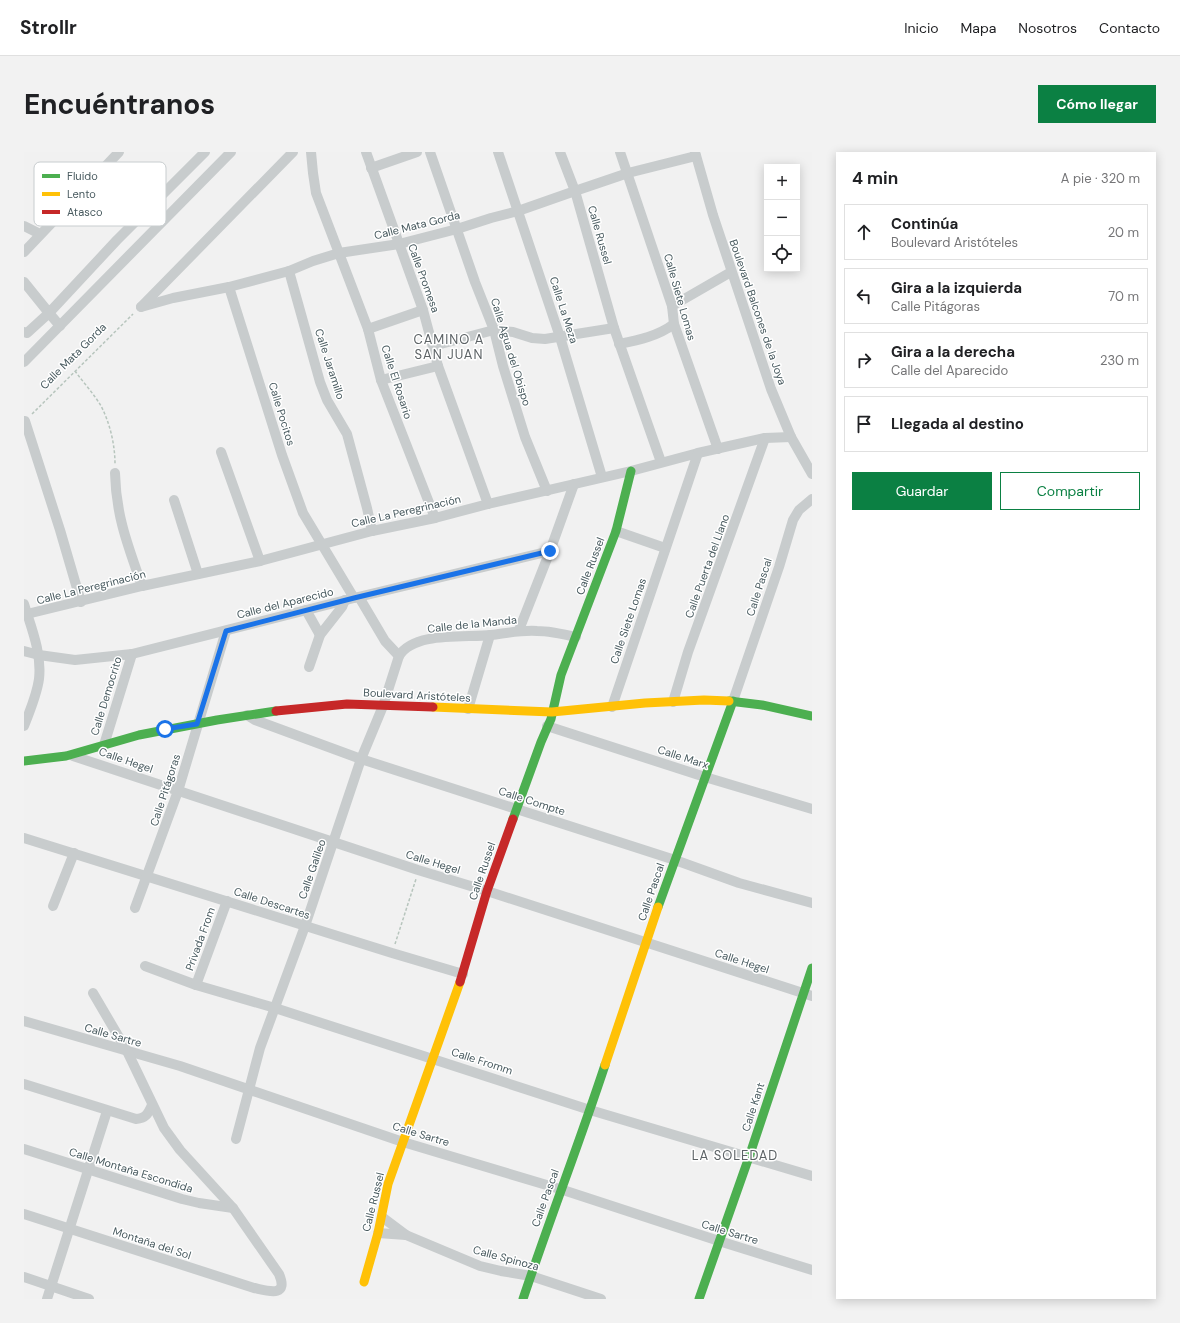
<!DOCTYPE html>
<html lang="es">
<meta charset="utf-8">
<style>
body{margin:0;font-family:"DM Sans",sans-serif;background:#f2f2f2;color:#202124}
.controls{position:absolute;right:12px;top:12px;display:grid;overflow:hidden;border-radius:0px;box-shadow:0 2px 10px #0003}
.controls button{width:36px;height:36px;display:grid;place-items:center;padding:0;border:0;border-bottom:1px solid #e0e0e0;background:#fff;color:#202124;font:20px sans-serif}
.stop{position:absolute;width:12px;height:12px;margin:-9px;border:3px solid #1a73e8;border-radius:50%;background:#fff}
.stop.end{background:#1a73e8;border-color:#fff;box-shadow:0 1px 4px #0008}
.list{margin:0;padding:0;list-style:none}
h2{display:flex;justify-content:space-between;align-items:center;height:52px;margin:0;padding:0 16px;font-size:17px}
h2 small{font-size:13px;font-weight:400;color:#757577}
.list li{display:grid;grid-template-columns:26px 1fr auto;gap:12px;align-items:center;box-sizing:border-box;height:56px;margin:0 8px 8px;padding:0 8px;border:1px solid #e0e0e0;border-radius:0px}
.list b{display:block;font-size:15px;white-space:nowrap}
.list p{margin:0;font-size:13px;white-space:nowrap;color:#757577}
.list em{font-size:13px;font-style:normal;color:#757577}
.actions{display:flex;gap:8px;padding:12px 16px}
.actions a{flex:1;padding:9px 0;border:1px solid #0b8043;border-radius:0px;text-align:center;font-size:14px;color:#0b8043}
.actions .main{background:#0b8043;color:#fff}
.icon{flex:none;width:22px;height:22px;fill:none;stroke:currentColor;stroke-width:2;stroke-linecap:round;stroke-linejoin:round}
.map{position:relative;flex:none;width:788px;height:1147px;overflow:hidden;border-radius:0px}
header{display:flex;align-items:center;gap:24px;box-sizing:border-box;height:56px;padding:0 20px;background:#fff;border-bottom:1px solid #e0e0e0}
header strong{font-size:19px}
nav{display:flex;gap:22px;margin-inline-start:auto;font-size:14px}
.intro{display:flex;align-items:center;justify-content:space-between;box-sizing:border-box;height:96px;padding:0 24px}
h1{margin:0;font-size:28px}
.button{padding:10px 18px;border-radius:0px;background:#0b8043;color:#fff;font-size:14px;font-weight:700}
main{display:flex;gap:24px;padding:0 24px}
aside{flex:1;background:#fff;border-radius:0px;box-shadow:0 2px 10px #0003}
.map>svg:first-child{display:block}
</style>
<header>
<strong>Strollr</strong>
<nav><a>Inicio</a><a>Mapa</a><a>Nosotros</a><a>Contacto</a></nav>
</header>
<div class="intro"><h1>Encuéntranos</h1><a class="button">Cómo llegar</a></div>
<main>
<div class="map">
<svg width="788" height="1147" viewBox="0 0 788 1147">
<rect width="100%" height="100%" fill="#f1f1f1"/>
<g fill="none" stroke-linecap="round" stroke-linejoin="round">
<g stroke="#b7c5bd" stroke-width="1.5" stroke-dasharray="3 2" stroke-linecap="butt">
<path d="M 51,219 C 59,230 70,242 77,254 C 86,271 91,293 91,312"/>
<polyline points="8,262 109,162"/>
<polyline points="371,792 392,727"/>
</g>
<g stroke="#c8cccd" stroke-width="10">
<polyline points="287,0 289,21 292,41 344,177 357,228 411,366"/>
<polyline points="342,0 399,158 414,214 464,352"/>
<polyline points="406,0 451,130 470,178 479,214 501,285 523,339"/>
<polyline points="474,0 536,185 578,325"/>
<polyline points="536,0 551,39 590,176 637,310"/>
<polyline points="596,0 648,154 650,172 694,297"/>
<polyline points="671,0 689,63 747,237 767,285 788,322"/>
<polyline points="347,16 393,0"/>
<polyline points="0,74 16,82"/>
<polyline points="0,100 95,0"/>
<polyline points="265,119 296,230 303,248 323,282 343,356 348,379"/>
<polyline points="0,130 25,161 93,88 181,0"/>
<polyline points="205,135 258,303 279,361 330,446"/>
<polyline points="648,154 707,120"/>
<polyline points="117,155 149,146 205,135 265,119 289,109 315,101 375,92 433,77 467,66 494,59 551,39 604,21 672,4"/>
<polyline points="117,155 269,0"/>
<polyline points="344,177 399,158"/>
<polyline points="0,180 3,181 25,161 36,174"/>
<path d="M 595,192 C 615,188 634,184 650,172"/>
<polyline points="409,194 470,178 489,180 508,186 521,187 590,176"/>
<polyline points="0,210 207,0"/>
<polyline points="357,228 414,214"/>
<polyline points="1,269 36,378 57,450"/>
<polyline points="197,300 236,409"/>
<path d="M 91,321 C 92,364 104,394 118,434"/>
<polyline points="150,348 174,422"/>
<polyline points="592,379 641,396"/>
<polyline points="335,445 361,489 375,504"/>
<path d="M 0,452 C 7,475 18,501 15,527 C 13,542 6,559 0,574"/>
<polyline points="282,458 296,483"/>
<polyline points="3,462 118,434 236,409 348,379 411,366 464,352 607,319 674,301 741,286 767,285"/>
<polyline points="495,478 526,399 550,332"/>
<polyline points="0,499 15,503 51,508 108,502 330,446 526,399"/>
<polyline points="285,515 296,483 318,455 321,448"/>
<polyline points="709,549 755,415 769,368 775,358 788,347"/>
<polyline points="649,550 664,500 741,286"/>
<polyline points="588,555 674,301"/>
<polyline points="444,557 466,483"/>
<polyline points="223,563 231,568 337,607 651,708 715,731 788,751"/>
<polyline points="523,574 681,625 788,657"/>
<polyline points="80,593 108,502"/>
<polyline points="49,604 394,718 463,739 788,844"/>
<polyline points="0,686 368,801 439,822"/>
<polyline points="29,754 50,701"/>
<polyline points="111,756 154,639 202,479"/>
<polyline points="121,814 172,833 251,856 566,958 788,1024"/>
<polyline points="172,833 203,749"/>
<polyline points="0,869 156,914 379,990 536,1037 695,1089 788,1118"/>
<path d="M 0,932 L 112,967 C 122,966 124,962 128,953"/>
<path d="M 212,987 L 236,896 L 281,774 L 337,607 L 359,554 L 375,504 C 390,479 442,486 467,483 C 483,481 497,478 513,479 C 526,479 539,482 552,485"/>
<polyline points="0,997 158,1047 175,1051 209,1056"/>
<path d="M 0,1062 L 230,1136 C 244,1139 265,1146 255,1122 L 209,1056 L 156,998 L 140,976 L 103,899 L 69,841"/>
<polyline points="358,1065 382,1083 456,1114 477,1119 507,1124 577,1147"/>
<polyline points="354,1081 382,1083"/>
<polyline points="0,1125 65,1147"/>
<polyline points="23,1147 83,959"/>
</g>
<g stroke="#4caf50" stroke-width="9">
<polyline points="705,549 738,553 788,564"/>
<polyline points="0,609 42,604 115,583 193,568 252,559"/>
<polyline points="489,667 517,590 527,567 537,523 592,379 607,319"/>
<polyline points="634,755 709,549"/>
<path d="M 499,1147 C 525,1069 555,992 581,913"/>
<polyline points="675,1147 725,1005 788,816"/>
</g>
<g stroke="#ffc107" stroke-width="9">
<polyline points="409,555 528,560 621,551 680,548 705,549"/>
<polyline points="581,913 634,755"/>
<polyline points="340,1130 354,1081 364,1032 436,830"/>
</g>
<g stroke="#c62828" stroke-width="9">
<polyline points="252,559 323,552 409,555"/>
<polyline points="436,830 463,739 489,667"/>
</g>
</g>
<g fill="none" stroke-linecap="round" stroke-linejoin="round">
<polyline stroke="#1a73e8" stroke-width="5" points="141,577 173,572 202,479 330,446 526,399"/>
</g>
<g text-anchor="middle" stroke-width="3" stroke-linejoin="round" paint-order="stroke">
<g font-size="11" fill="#47595e" stroke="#fff">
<text transform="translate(393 73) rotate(-14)" y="4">Calle Mata Gorda</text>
<text transform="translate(576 83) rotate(74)" y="4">Calle Russel</text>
<text transform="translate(400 126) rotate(70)" y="4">Calle Promesa</text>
<text transform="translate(656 145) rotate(74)" y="4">Calle Siete Lomas</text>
<text transform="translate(540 158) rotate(72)" y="4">Calle La Meza</text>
<text transform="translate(734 160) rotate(71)" y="4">Boulevard Balcones de la Joya</text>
<text transform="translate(487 200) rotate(73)" y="4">Calle Agua del Obispo</text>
<text transform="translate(49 204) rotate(-45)" y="4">Calle Mata Gorda</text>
<text transform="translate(306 212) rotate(72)" y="4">Calle Jaramillo</text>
<text transform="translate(373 230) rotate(72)" y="4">Calle El Rosario</text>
<text transform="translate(258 262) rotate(73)" y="4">Calle Pocitos</text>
<text transform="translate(382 359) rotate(-13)" y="4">Calle La Peregrinación</text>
<text transform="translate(566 414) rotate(-69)" y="4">Calle Russel</text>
<text transform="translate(683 414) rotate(-70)" y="4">Calle Puerta del Llano</text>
<text transform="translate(67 435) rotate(-14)" y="4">Calle La Peregrinación</text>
<text transform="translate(735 435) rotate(-72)" y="4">Calle Pascal</text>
<text transform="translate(261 451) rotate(-14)" y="4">Calle del Aparecido</text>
<text transform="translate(604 469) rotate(-71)" y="4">Calle Siete Lomas</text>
<text transform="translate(448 472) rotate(-6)" y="4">Calle de la Manda</text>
<text transform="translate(393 543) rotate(3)" y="4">Boulevard Aristóteles</text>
<text transform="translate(82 544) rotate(-73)" y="4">Calle Democrito</text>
<text transform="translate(659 605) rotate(18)" y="4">Calle Marx</text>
<text transform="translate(102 608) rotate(19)" y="4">Calle Hegel</text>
<text transform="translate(141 638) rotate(-72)" y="4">Calle Pitágoras</text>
<text transform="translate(508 649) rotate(18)" y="4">Calle Compte</text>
<text transform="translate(409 710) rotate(17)" y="4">Calle Hegel</text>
<text transform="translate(288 717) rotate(-71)" y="4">Calle Galileo</text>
<text transform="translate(458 719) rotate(-71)" y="4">Calle Russel</text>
<text transform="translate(627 740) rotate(-71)" y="4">Calle Pascal</text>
<text transform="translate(248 751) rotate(18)" y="4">Calle Descartes</text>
<text transform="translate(176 787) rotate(-70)" y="4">Privada From</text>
<text transform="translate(718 809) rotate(18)" y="4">Calle Hegel</text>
<text transform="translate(89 883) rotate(16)" y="4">Calle Sartre</text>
<text transform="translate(458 909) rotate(18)" y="4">Calle Fromm</text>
<text transform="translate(729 955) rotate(-72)" y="4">Calle Kant</text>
<text transform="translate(397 982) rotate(17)" y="4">Calle Sartre</text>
<text transform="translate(107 1018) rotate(17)" y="4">Calle Montaña Escondida</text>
<text transform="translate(521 1046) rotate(-70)" y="4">Calle Pascal</text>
<text transform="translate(349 1050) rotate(-76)" y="4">Calle Russel</text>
<text transform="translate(706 1080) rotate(17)" y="4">Calle Sartre</text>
<text transform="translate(128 1091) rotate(18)" y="4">Montaña del Sol</text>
<text transform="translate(482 1106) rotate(15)" y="4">Calle Spinoza</text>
</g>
<g font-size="13" letter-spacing="1" fill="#5c6265" stroke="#fff">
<text x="425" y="192">CAMINO A<tspan x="425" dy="15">SAN JUAN</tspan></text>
<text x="711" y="1008">LA SOLEDAD</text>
</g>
</g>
<rect x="10" y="10" width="132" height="64" rx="6" fill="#fff" stroke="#c8cdcf" stroke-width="1"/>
<rect x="18" y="22" width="18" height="4" fill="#4caf50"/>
<rect x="18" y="40" width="18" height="4" fill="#ffc107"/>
<rect x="18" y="58" width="18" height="4" fill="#c62828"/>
<g font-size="11" fill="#47595e">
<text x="43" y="28">Fluido</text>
<text x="43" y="46">Lento</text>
<text x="43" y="64">Atasco</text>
</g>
</svg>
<div class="controls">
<button>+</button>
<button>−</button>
<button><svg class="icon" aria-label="locate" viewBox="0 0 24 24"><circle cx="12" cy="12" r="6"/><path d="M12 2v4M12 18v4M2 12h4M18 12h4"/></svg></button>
</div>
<div class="stop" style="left:141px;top:577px"></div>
<div class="stop end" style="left:526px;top:399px"></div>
</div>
<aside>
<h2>4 min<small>A pie · 320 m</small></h2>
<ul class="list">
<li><svg class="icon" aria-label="ahead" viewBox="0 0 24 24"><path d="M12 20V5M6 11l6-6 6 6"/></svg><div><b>Continúa</b><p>Boulevard Aristóteles</p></div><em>20 m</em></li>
<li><svg class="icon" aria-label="left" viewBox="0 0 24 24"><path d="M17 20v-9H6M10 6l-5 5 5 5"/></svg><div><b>Gira a la izquierda</b><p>Calle Pitágoras</p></div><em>70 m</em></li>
<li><svg class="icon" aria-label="right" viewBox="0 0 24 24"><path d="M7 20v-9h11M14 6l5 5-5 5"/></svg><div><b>Gira a la derecha</b><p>Calle del Aparecido</p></div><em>230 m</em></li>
<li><svg class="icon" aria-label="arrive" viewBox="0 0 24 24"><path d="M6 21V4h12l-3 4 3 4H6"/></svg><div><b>Llegada al destino</b></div></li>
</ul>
<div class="actions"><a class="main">Guardar</a><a>Compartir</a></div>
</aside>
</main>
